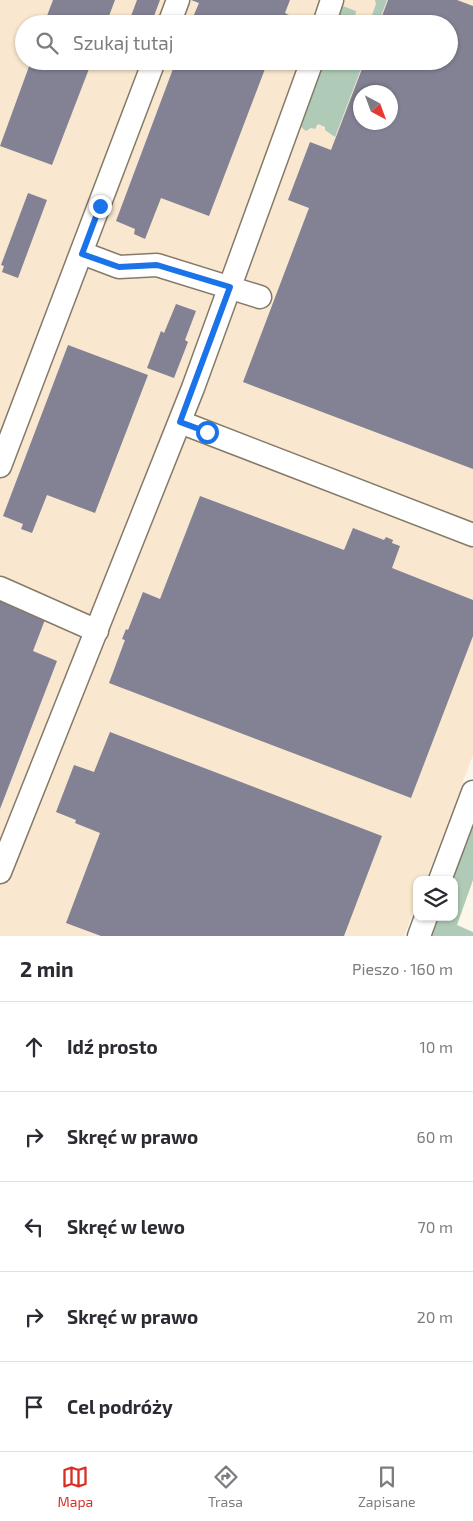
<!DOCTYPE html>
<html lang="pl">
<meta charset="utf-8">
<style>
body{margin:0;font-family:"Exo 2",sans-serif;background:#f7f7f7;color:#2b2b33}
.controls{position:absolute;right:15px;bottom:15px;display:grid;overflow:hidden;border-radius:10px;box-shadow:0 1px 4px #0004}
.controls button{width:45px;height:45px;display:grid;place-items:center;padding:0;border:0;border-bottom:1px solid #e1e1e2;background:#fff;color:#2b2b33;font:25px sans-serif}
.compass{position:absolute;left:353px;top:85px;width:45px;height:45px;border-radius:50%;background:#fff;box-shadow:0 1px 4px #0004;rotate:139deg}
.stop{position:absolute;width:15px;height:15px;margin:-11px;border:4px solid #1a73e8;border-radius:50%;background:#fff}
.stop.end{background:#1a73e8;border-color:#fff;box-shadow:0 1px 5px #0008}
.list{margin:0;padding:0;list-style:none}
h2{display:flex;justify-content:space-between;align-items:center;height:65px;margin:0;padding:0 20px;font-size:21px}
h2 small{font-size:16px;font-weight:400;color:#7c7c81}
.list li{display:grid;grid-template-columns:32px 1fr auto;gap:15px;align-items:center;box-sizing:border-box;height:90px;padding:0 20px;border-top:1px solid #e1e1e2}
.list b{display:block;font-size:19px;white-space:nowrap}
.list em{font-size:16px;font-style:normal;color:#7c7c81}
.icon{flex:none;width:28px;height:28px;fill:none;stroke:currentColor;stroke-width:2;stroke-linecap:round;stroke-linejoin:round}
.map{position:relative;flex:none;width:473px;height:936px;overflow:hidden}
.search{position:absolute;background:#fff;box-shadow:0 1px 4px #0004;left:15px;right:15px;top:15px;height:55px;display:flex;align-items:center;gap:12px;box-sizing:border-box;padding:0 18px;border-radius:28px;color:#7c7c81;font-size:19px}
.sheet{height:515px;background:#fff}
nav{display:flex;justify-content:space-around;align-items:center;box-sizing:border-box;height:70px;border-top:1px solid #e1e1e2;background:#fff;font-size:14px;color:#7c7c81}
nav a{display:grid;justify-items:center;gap:2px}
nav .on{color:#d93025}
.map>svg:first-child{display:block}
</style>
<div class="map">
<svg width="473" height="936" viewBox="0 0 473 936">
<rect width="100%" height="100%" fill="#fdf6eb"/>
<path fill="#f9e8cf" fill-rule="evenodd" d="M 0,0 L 473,0 L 473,755 L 426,880 L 417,880 L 417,903 L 404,936 L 0,936 ZM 24,24 L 449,24 L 449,61 L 24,61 ZM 360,92 L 390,92 L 390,122 L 360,122 Z"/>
<g fill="#afcbb7">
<polygon points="375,0 387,0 378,24 365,24 369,23 376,4"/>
<polygon points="340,5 356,11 354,24 335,24"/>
<polygon points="321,61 364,61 335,137 325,130 325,127 318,124 315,129 311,128 306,131 301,127 300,123"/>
<polygon points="473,816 473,880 457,925 473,932 473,936 427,936 435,917 454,917 454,880 449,880"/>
</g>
<g fill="#828294" fill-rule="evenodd">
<polygon points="53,0 115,0 106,24 51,24 45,21"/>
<polygon points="137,0 160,0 151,24 128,24"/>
<polygon points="191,0 290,0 285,13 291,16 287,24 190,24 199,3"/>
<path d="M 388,0 L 457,0 L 473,6 L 473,469 L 243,382 L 309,208 L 288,200 L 310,142 L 331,150 L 365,61 L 449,61 L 449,24 L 379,24 ZM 360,92 L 390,92 L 390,122 L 360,122 Z"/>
<polygon points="31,61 92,61 52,165 0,146"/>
<polygon points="176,61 268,61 209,216 161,198 145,239 134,234 135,229 116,221"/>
<polygon points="28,193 47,200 18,278 2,272 4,266 1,265"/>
<polygon points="176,304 196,311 185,340 188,342 174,378 147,368 161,331 164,333"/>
<polygon points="68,345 148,375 95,513 47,495 32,533 21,529 23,524 3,516"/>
<polygon points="200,496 344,550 353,528 384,540 386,537 393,540 392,543 400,546 392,568 473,600 473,636 411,798 109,683 125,640 122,639 126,629 128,630 143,592 160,599"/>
<polygon points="0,600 46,617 33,651 57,661 0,809"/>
<polygon points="110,732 382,836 344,936 101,936 66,923 100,833 75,823 76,820 56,812 74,765 94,772"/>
</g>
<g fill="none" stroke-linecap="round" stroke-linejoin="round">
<defs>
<g id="minor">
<polyline points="169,24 178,0"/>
<polyline points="324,24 332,0"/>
<polyline points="82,253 119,267 157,265 260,297"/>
<polyline points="180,422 473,535"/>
<polyline points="0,466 154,61"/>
<polyline points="0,588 97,631"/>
<polyline points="0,872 193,388 312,61"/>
<polyline points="440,880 473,792"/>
<polyline points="419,936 426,917"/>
</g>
</defs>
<use href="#minor" stroke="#857a69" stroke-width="25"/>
<use href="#minor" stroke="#fff" stroke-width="22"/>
</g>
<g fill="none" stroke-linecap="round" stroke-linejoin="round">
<polyline stroke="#1a73e8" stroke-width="6" points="100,206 82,254 119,267 157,265 230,287 180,422 207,432"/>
</g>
</svg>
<div class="controls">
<button><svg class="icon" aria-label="layers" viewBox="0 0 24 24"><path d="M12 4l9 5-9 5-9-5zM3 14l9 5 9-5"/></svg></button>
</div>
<svg class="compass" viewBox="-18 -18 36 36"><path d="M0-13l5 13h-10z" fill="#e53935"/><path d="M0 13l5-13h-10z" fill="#7c7c81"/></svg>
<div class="stop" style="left:207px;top:432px"></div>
<div class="stop end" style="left:100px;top:206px"></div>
<div class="search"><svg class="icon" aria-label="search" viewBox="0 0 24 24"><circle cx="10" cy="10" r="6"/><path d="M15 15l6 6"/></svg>Szukaj tutaj</div>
</div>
<section class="sheet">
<h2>2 min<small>Pieszo · 160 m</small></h2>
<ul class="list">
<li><svg class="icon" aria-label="ahead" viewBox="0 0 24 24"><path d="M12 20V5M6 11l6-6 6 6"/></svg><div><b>Idź prosto</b></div><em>10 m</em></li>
<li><svg class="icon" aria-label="right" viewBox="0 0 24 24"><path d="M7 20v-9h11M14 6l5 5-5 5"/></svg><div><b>Skręć w prawo</b></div><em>60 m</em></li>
<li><svg class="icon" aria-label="left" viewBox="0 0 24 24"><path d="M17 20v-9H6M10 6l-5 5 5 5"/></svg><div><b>Skręć w lewo</b></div><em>70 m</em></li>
<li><svg class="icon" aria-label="right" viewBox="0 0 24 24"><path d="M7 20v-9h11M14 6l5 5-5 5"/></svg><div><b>Skręć w prawo</b></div><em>20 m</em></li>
<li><svg class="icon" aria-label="arrive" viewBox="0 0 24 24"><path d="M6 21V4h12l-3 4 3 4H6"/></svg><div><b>Cel podróży</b></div></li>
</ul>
</section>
<nav>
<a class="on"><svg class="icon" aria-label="map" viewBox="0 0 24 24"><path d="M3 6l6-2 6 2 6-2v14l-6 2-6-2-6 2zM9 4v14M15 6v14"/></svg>Mapa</a>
<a><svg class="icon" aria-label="directions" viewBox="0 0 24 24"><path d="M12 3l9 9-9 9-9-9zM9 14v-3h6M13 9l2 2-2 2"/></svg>Trasa</a>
<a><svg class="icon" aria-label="saved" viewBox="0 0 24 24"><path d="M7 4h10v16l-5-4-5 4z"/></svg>Zapisane</a>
</nav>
